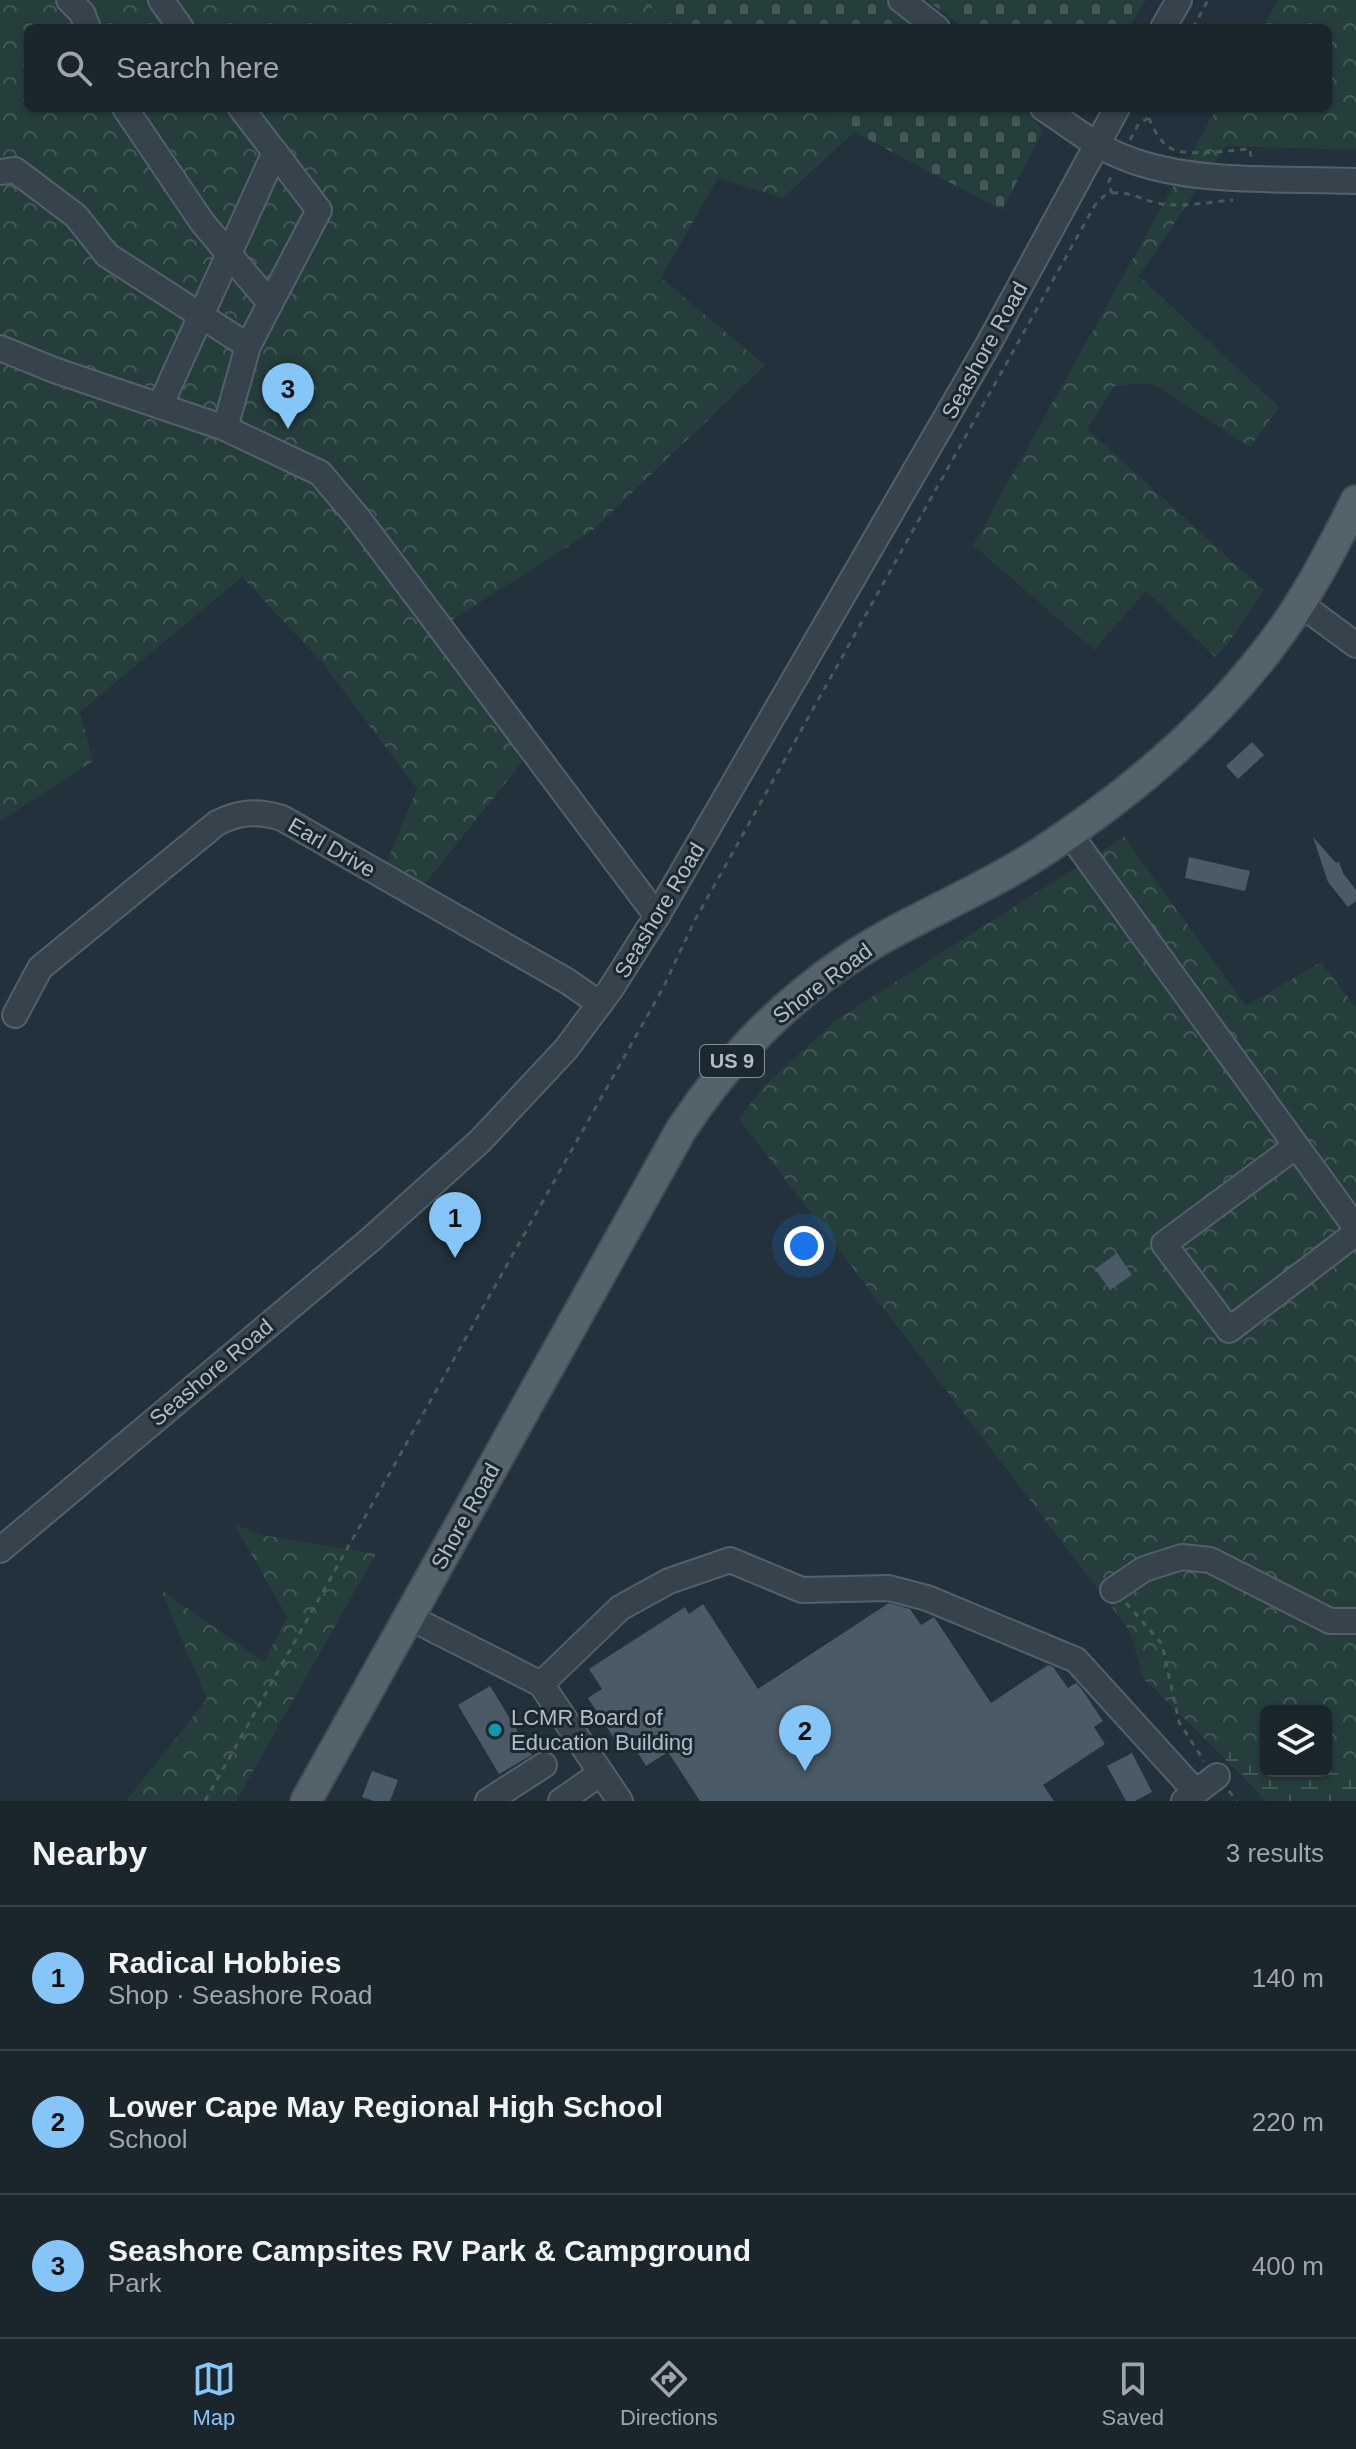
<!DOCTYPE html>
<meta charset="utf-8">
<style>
body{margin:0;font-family:Helvetica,sans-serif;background:#273138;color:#f1f3f6}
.controls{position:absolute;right:24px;bottom:24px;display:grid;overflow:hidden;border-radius:12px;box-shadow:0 2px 6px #0004}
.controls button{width:72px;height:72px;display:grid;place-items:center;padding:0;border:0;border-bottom:2px solid #384248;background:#1a252c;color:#f1f3f6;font:40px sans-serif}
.you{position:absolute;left:804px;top:1246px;width:28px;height:28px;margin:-20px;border:6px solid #fff;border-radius:50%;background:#1a73e8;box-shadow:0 0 0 12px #1a73e833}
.badge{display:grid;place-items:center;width:52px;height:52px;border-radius:50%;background:#85c5f8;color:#111;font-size:26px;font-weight:700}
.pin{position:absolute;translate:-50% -66px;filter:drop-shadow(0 2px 4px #0008)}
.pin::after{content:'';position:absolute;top:42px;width:28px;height:24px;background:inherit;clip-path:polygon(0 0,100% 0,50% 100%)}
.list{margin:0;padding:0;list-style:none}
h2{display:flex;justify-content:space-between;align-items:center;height:104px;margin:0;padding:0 32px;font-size:34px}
h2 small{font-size:26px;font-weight:400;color:#9fa5a9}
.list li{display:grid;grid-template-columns:52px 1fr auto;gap:24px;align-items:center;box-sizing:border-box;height:144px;padding:0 32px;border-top:2px solid #384248}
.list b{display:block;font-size:30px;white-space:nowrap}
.list p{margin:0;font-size:26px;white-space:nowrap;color:#9fa5a9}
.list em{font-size:26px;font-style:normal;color:#9fa5a9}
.icon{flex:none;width:44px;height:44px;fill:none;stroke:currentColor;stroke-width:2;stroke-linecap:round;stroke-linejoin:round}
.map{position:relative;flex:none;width:1356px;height:1801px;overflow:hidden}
.search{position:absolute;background:#1a252c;box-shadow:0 2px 6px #0004;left:24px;right:24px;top:24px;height:88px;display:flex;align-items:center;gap:20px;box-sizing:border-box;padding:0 28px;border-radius:12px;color:#9fa5a9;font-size:30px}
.sheet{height:536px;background:#1a252c}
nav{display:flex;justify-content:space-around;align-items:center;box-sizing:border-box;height:112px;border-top:2px solid #384248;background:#1a252c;font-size:22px;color:#9fa5a9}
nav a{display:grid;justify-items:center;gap:4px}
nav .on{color:#85c5f8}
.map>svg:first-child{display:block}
</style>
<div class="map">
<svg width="1356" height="1801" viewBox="0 0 1356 1801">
<defs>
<pattern id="forest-crowns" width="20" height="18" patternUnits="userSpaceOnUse" patternTransform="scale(2)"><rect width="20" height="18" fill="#253e3c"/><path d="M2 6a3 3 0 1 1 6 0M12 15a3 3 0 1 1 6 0" fill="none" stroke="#425857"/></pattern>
<pattern id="wetland-marsh" width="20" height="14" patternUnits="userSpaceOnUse" patternTransform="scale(2)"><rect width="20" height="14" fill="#253e3c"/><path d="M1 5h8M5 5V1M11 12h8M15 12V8" fill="none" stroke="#425857"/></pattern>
<pattern id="cemetery-stones" width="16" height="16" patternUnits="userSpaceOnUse" patternTransform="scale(2)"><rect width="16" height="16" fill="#253e3c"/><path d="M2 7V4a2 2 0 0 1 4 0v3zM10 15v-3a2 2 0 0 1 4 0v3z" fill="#425857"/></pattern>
</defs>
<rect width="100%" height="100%" fill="#22313b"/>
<g fill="url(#forest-crowns)">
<polygon points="0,0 638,0 684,28 28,28 28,108 815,108 854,132 783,198 718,178 661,278 765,365 592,531 441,627 534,747 417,894 382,873 417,789 321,661 242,577 80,712 93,761 0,821"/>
<polygon points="1278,0 1356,0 1356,150 1226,146 1139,276 1279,407 1250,447 1152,383 1115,386 1087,429 1264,590 1227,645 1215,657 1146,591 1094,650 973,545 1217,108 1328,108 1328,28 1262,28"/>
<polygon points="1124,837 1246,1006 1321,962 1356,1008 1356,1766 1326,1762 1326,1711 1266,1711 1266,1754 1213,1747 1144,1679 1129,1630 739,1119 764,1086 839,1018"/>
<polygon points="234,1524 262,1535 376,1554 236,1801 126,1801 207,1699 161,1590 264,1662 287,1617"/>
</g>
<polygon fill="url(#wetland-marsh)" points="1213,1747 1266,1754 1266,1771 1326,1771 1326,1762 1356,1766 1356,1801 1266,1801"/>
<g fill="url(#cemetery-stones)">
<polygon points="638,0 883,0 922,28 684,28"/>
<polygon points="926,0 1146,0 1129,28 965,28"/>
<polygon points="815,108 1025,108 1043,131 1002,210 854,132"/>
</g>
<g fill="#4a5b67">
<polygon points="1252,742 1264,755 1238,779 1226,766"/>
<polygon points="1313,837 1336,863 1339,862 1343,873 1356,890 1356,901 1348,907 1328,882"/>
<polygon points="1189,857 1250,871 1245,891 1185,878"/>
<polygon points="1117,1253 1132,1275 1110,1290 1095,1269"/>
<polygon points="889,1603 910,1609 921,1625 934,1617 991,1703 1048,1665 1053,1667 1068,1688 1076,1683 1081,1688 1103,1721 1094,1727 1105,1744 1043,1785 1054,1801 700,1801 668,1752 646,1766 633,1745 623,1752 588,1698 602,1689 589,1669 685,1607 689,1614 703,1604 758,1689"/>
<polygon points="490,1686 532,1755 499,1774 458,1705"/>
<polygon points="1132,1753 1152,1792 1135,1801 1126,1801 1107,1766"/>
<polygon points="372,1771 398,1780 390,1801 374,1801 362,1797"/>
</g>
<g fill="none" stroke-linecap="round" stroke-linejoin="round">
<defs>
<g id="minor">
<polyline points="69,0 82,13 88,28"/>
<polyline points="161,0 181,28"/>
<polyline points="901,0 937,28"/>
<polyline points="1163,28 1179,0"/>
<polyline points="125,108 202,222 270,303"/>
<path d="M 1043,108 C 1069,125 1094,146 1123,157 C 1190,185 1283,178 1356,181"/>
<polyline points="0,172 15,170 76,216 107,255 248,346"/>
<polyline points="0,348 54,370 225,428 248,346 319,210 241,108"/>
<polyline points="160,406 275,152"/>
<polyline points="225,428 320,473 358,518 657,916"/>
<polyline points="1299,603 1356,645"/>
<polyline points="1069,833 1356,1228"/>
<path d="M 15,1015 L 40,968 L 217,823 C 239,812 257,810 282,818 L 567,981 L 600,1004"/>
<polyline points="1296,1146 1164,1244 1229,1330 1356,1233"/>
<polyline points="0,1550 370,1240 480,1141 566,1049 610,990 657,916 988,345 1117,108"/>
<polyline points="1113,1590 1144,1569 1182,1557 1210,1560 1330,1621 1356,1621"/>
<polyline points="409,1617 541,1684 620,1801"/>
<polyline points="541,1684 620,1608 669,1581 730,1560 802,1590 889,1588 927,1598 1076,1660 1196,1792"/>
<polyline points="488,1801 544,1765"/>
<polyline points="561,1801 601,1773"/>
<polyline points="1184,1801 1217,1776"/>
</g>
<path id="major" d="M 306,1801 L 681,1130 C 734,1050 802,983 886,936 C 937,908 991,885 1040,853 C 1124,798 1205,731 1266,652 C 1302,607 1330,553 1356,501"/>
</defs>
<use href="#minor" stroke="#546069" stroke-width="28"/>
<use href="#major" stroke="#3f4c54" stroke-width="34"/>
<g stroke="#445b59" stroke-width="3" stroke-dasharray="6 6" stroke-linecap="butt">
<polyline points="1193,28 1208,0"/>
<path d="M 1149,118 C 1154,130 1160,143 1172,149 C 1189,157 1231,150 1250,149 L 1251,158"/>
<polyline points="1130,140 1139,123 1149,118 1150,108"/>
<path d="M 1112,193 C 1131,191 1143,201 1162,204 C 1185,207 1210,202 1233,200"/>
<polyline points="1126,1603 1162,1644 1179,1722 1204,1761"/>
<polyline points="1229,1791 1237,1801"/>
<polyline points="205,1801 663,988 695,920 1095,205 1104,196 1112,193 1108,183 1112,175"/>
</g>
<use href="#minor" stroke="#36434c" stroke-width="24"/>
<use href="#major" stroke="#54626c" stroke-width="30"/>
</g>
<circle fill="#0f9aa8" stroke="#1b2830" stroke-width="3" cx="495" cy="1730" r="8"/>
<g text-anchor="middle" stroke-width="6" stroke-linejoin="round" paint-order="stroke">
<rect fill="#1b2830" stroke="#84909a" stroke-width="2" x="700" y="1045" width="64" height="32" rx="6"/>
<g font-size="20" font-weight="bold" fill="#b1bdc7">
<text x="732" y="1068">US 9</text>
</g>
<g font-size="22" fill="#b1bdc7" stroke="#1b2830">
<text transform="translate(984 350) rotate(-61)" y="8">Seashore Road</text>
<text transform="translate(332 847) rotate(30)" y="8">Earl Drive</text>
<text transform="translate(659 910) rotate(-59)" y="8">Seashore Road</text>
<text transform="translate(822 983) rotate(-37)" y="8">Shore Road</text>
<text transform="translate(211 1372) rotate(-40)" y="8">Seashore Road</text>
<text transform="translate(465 1516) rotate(-61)" y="8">Shore Road</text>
</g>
<g font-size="22" fill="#b1bdc7" stroke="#1b2830" text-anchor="start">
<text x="511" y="1725">LCMR Board of<tspan x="511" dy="25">Education Building</tspan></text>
</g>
</g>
</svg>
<div class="controls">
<button><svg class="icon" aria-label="layers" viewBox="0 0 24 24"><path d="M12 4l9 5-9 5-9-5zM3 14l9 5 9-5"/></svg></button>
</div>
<div class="you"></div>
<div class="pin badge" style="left:455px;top:1258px">1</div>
<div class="pin badge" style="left:805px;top:1771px">2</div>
<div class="pin badge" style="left:288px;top:429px">3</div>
<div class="search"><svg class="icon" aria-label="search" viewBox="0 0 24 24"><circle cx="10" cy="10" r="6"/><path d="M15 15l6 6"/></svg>Search here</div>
</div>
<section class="sheet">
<h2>Nearby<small>3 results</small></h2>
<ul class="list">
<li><span class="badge">1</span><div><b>Radical Hobbies</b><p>Shop · Seashore Road</p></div><em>140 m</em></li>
<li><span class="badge">2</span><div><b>Lower Cape May Regional High School</b><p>School</p></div><em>220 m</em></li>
<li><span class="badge">3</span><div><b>Seashore Campsites RV Park &amp; Campground</b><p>Park</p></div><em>400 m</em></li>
</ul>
</section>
<nav>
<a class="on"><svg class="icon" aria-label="map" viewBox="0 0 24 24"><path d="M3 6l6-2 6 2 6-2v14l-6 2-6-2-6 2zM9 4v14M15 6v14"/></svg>Map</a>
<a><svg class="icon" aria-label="directions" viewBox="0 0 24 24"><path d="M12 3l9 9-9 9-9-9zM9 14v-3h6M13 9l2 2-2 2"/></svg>Directions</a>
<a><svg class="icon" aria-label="saved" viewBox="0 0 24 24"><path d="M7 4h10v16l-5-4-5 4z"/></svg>Saved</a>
</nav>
